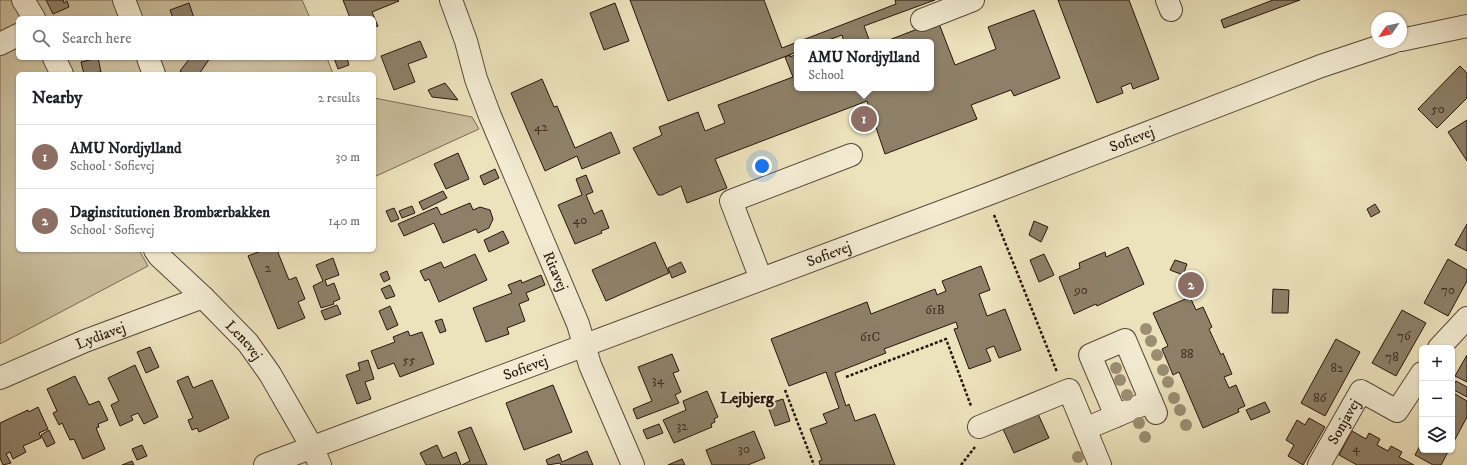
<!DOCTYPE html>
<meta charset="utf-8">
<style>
body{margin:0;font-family:"IM FELL DW Pica",serif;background:#f2f2f2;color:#202124}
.controls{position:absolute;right:12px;bottom:12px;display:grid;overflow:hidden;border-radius:6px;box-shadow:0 1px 3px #0004}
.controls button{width:36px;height:36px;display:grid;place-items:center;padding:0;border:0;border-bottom:1px solid #e0e0e0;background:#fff;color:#202124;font:20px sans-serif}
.compass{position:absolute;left:1371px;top:12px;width:36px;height:36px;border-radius:50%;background:#fff;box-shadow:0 1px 3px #0004;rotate:236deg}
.you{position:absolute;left:762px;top:166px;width:14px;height:14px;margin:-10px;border:3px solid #fff;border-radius:50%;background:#1a73e8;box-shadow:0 0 0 6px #1a73e833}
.badge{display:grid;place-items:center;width:26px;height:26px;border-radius:50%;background:#111827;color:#fff;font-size:13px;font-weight:700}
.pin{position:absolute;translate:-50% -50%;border:2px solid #fff;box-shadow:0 1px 4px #0006}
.popup{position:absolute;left:794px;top:39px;width:140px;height:52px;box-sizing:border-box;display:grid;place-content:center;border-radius:6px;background:#fff;filter:drop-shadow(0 1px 3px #0005);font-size:13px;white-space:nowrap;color:#757577}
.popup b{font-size:15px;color:#202124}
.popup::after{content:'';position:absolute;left:50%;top:100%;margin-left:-8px;border:8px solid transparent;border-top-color:#fff}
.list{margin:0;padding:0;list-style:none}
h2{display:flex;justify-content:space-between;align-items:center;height:52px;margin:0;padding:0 16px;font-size:17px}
h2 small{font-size:13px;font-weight:400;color:#757577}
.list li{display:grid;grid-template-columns:26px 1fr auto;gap:12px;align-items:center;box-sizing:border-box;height:64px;padding:0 16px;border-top:1px solid #e0e0e0}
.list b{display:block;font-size:15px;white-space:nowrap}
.list p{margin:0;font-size:13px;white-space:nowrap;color:#757577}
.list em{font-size:13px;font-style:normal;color:#757577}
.icon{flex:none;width:22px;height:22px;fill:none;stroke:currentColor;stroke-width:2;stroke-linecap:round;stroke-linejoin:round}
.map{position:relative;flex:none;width:1467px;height:465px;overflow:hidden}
.search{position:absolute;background:#fff;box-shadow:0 1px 3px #0004;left:16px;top:16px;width:360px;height:44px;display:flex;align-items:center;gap:10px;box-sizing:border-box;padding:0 14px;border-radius:6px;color:#757577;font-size:15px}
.panel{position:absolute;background:#fff;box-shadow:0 1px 3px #0004;left:16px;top:72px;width:360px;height:180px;border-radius:6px}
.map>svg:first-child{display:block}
</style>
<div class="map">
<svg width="1467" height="465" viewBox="0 0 1467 465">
<rect width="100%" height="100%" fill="#ece2bc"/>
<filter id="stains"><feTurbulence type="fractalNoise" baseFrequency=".005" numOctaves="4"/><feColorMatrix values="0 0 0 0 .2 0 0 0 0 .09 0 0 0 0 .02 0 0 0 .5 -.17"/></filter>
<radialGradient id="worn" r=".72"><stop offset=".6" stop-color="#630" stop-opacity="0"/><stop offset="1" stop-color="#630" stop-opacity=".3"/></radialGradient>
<g fill="#cbbf9e" stroke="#7a6a56">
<polygon points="0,0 302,0 310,18 18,18 18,58 327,58 333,74 18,74 18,250 139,250 148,266 0,344"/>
<polygon points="374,98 472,117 479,129 374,177"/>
</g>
<g fill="#8e8068" stroke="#28160d">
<polygon points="46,0 63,0 64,3 67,1 69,7 53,14"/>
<polygon points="343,0 398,0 399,1 372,12 378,26 374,27 374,18 350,18"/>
<polygon points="630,0 764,0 782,48 896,4 895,0 935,0 864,26 870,42 844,42 842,35 823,42 797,42 797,52 668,101"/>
<polygon points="1058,0 1129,0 1159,79 1133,89 1131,83 1121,87 1123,93 1097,103"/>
<polygon points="1273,0 1300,0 1224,28 1221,20"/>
<polygon points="189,3 194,18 173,18 170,10"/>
<polygon points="615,3 629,41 604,50 590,13"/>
<polygon points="1034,10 1060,78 1014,96 1011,90 971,105 977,119 885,154 867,101 715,159 727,188 687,203 681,186 662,195 658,195 633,148 662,135 659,127 698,112 705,131 725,123 718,105 793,77 785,57 790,55 790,57 797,54 797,88 931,88 931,42 884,42 938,21 955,65 996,49 988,27"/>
<polygon points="420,41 427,57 408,64 415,82 394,90 381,56"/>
<polygon points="98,58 101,72 84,74 81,62"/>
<polygon points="190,58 210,58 199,74 184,74 180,71"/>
<polygon points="334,58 347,58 349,65 338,69"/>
<polygon points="1460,66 1467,73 1467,98 1437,128 1418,109"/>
<polygon points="542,79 554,107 557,106 575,148 611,132 620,153 582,169 577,156 545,171 511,93"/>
<polygon points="445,83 458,100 432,97 428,90"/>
<polygon points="1467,120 1467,161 1448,132"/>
<polygon points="458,153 469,179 446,189 434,164"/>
<polygon points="495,169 499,178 484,185 480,176"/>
<polygon points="586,175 593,192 586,195 594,214 602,210 609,228 601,231 602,233 575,244 558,205 582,195 576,179"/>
<polygon points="443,191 447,198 423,210 419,202"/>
<polygon points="470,203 473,210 480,207 490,210 493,219 489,228 478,233 476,229 443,243 434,223 404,236 398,224 437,207 441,215"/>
<polygon points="1375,204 1380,212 1371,217 1367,209"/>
<polygon points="412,206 415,213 402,218 399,211"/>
<polygon points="394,208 399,219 391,222 386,211"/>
<polygon points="1034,221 1048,227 1041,242 1029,235"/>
<polygon points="1467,224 1467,251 1455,245"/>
<polygon points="503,231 509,243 489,252 484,240"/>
<polygon points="655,242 669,273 606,301 592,270"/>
<polygon points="1128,247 1144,284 1097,306 1096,304 1074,314 1059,277 1080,268 1079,263 1105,252 1106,257"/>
<polygon points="263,250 277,250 289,280 296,277 305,299 298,302 305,318 278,329 248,256"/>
<polygon points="475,254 487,280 439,302 429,279 425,281 420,271 441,262 444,268"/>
<polygon points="1044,254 1054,275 1039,282 1030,260"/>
<polygon points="333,258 339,275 325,280 327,286 334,283 340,299 333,302 334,304 321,308 313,286 323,281 316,265"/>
<polygon points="1448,259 1467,270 1467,281 1448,316 1424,303"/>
<polygon points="1175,260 1187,264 1183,275 1170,270"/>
<polygon points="681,262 686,272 672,278 668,268"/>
<polygon points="981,266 990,290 979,294 987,316 1005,309 1021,350 999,358 994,346 986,349 991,361 969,369 954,329 958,328 956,322 884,349 886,353 835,373 846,406 849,404 855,421 875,414 895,465 820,465 819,461 822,460 810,429 827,423 823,414 839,408 826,372 789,386 771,339 867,302 871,314 935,289 937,295 946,291 942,281"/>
<polygon points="387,271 390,279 384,282 380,274"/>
<polygon points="541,275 545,285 526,293 529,300 519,304 525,321 507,328 509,334 486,342 473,308 512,293 508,285 521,280 522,283"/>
<polygon points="390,285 395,296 386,299 381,289"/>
<polygon points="1273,289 1289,290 1288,313 1272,313"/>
<polygon points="1190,297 1196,310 1203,307 1212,327 1209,329 1221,355 1223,353 1232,374 1224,377 1229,388 1236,385 1245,406 1238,409 1239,412 1203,428 1179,372 1173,375 1162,349 1168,346 1153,313"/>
<polygon points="337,305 341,314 325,320 321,311"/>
<polygon points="390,306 398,325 387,330 379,311"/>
<polygon points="1402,310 1426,323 1396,376 1372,363"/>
<polygon points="442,319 446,331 440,333 435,321"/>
<polygon points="408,331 410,336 422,332 434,364 400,377 394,363 378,369 371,351 395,342 393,337"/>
<polygon points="1336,339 1360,352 1325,416 1301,403"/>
<polygon points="150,347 159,367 146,373 137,352"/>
<polygon points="672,354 679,371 673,373 681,392 675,395 679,403 637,419 633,409 652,401 638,367"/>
<polygon points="1467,355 1467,382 1455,376"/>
<polygon points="368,360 374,379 365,382 371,399 357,404 346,375 360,370 358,363"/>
<polygon points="135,365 158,417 144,424 138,413 131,416 133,420 120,426 111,405 119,401 108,378"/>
<polygon points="75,376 89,405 99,401 108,420 98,424 99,427 96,428 105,449 83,459 74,439 70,440 62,423 59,425 53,413 57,411 47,389"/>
<polygon points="188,376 193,388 212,380 229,418 199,432 197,428 192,430 188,420 193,418 177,381"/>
<polygon points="1456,381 1467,387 1467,397 1452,389"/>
<polygon points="553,385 572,432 524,450 506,403"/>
<polygon points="707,391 718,417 714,419 715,422 711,424 712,427 674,443 663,420 686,410 683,401"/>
<polygon points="1452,392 1467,401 1467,417 1452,445"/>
<polygon points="783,399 790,421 775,426 767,404"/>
<polygon points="1265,402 1270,412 1251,420 1246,410"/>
<polygon points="38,407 48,429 39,433 41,438 23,446 26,452 13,459 10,452 6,454 11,463 3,465 0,458 0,423 28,410 29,412"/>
<polygon points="1038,414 1049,438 1014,453 1003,429"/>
<polygon points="1309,418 1325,427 1303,465 1288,456 1294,445 1286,440 1297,420 1305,425"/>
<polygon points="659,424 663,433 647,439 643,430"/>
<polygon points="471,427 487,465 462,465 470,461 458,432"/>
<polygon points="49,430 55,443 47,447 41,435"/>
<polygon points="754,431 765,458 748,465 712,465 706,450"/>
<polygon points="1352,431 1366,439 1369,433 1380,439 1377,445 1388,451 1391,446 1402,452 1399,457 1414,465 1357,465 1339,455"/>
<polygon points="1422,442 1422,450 1449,450 1441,465 1433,465 1415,455"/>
<polygon points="142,445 147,456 137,460 132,449"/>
<polygon points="437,445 443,458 456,452 461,465 426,465 420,453"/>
<polygon points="587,451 593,465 561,465 560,463 548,465 546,460 559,454 562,462"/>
<polygon points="682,459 685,465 668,465"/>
<polygon points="132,461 134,465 122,465"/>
</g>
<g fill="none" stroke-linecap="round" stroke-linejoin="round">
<defs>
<g id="minor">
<polyline points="23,0 34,18"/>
<polyline points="124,0 131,18"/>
<path id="s1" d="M 451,0 L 466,41 L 476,79 L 490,116 L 578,324 L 590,365 L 633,465"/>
<polyline points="1167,0 1171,10"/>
<polyline points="922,20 973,0"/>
<polyline points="1401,40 1467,26"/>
<polyline points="0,44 18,35"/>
<polyline points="54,58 62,74"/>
<polyline points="148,58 154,74"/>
<path id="s2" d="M 155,250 L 159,256 L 203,297 L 248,343 L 270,374 L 312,447 L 320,465"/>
<polyline points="761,279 731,201 851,155"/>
<polyline points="1439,348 1467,318"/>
<path id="s3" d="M 0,378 L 85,341 L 203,297"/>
<polyline points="1116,416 1090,355 1125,340 1156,413"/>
<polyline points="979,427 1069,390 1100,465"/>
<polyline points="1085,429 1151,401"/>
<path id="s4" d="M 265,465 L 986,195 L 1321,66 L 1393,42"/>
<path id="s5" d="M 1319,465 L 1361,391 L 1397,411 L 1422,373"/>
</g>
</defs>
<use href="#minor" stroke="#594939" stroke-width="24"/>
<g stroke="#28160d" stroke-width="2.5" stroke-dasharray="3 2" stroke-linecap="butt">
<polyline points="994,215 1057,372"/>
<polyline points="846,377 946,339 971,406"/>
<polyline points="785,390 814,465"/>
<polyline points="961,465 975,447"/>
</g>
<use href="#minor" stroke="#f3ecd3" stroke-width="22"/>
</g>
<g fill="#9b8e73">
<circle cx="1146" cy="329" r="6"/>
<circle cx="1151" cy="341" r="6"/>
<circle cx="1157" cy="355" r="6"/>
<circle cx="1116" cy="368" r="6"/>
<circle cx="1163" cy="370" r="6"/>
<circle cx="1120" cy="380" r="6"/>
<circle cx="1168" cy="382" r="6"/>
<circle cx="1127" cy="395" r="6"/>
<circle cx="1174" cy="398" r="6"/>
<circle cx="1180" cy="410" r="6"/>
<circle cx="1139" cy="423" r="6"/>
<circle cx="1186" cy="425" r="6"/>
<circle cx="1145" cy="437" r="6"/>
<circle cx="1078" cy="457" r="6"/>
</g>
<g text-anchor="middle" stroke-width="4" stroke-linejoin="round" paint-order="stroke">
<g font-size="13" fill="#423024">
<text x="1438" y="113">50</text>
<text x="541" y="131">42</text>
<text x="580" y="224">40</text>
<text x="268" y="272">2</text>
<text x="1081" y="294">90</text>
<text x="1448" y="294">70</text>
<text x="935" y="314">61B</text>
<text x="1404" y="340">76</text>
<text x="870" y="341">61C</text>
<text x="1187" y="358">88</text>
<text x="1392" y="361">78</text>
<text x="409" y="364">55</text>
<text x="1337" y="372">82</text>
<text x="658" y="384">34</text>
<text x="1320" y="402">86</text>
<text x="682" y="430">32</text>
<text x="1356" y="452">4</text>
<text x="744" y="453">30</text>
</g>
<g font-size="15" fill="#28160d" stroke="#f3ecd3">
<text dy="5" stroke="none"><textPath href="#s4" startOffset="926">Sofievej</textPath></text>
<text dy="5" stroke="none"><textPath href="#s4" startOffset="602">Sofievej</textPath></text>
<text dy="5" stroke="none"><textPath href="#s1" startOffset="291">Ritavej</textPath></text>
<text dy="5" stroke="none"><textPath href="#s3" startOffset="109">Lydiavej</textPath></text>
<text dy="5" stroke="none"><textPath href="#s2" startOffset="127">Lenevej</textPath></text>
<text dy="5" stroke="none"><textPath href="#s4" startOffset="278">Sofievej</textPath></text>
<text dy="5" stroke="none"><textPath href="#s5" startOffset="50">Sonjavej</textPath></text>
</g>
<g font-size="16" font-weight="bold" fill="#28160d" stroke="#f3ecd3">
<text x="747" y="403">Lejbjerg</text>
</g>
</g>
<rect width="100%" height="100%" filter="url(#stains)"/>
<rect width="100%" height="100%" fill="url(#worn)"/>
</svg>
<div class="controls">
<button>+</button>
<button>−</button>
<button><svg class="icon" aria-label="layers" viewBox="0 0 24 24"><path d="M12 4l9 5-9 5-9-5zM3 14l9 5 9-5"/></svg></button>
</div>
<svg class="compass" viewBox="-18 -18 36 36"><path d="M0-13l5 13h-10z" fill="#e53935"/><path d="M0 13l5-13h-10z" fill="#757577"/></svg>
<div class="you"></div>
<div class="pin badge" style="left:864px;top:119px;background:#8d6e63">1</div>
<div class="popup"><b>AMU Nordjylland</b>School</div>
<div class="pin badge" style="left:1191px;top:285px;background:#8d6e63">2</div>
<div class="search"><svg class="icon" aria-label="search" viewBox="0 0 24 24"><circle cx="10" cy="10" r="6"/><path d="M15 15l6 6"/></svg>Search here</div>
<section class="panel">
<h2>Nearby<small>2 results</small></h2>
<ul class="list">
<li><span class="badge" style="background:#8d6e63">1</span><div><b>AMU Nordjylland</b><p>School · Sofievej</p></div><em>30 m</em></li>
<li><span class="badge" style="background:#8d6e63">2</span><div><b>Daginstitutionen Brombærbakken</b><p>School · Sofievej</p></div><em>140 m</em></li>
</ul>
</section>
</div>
